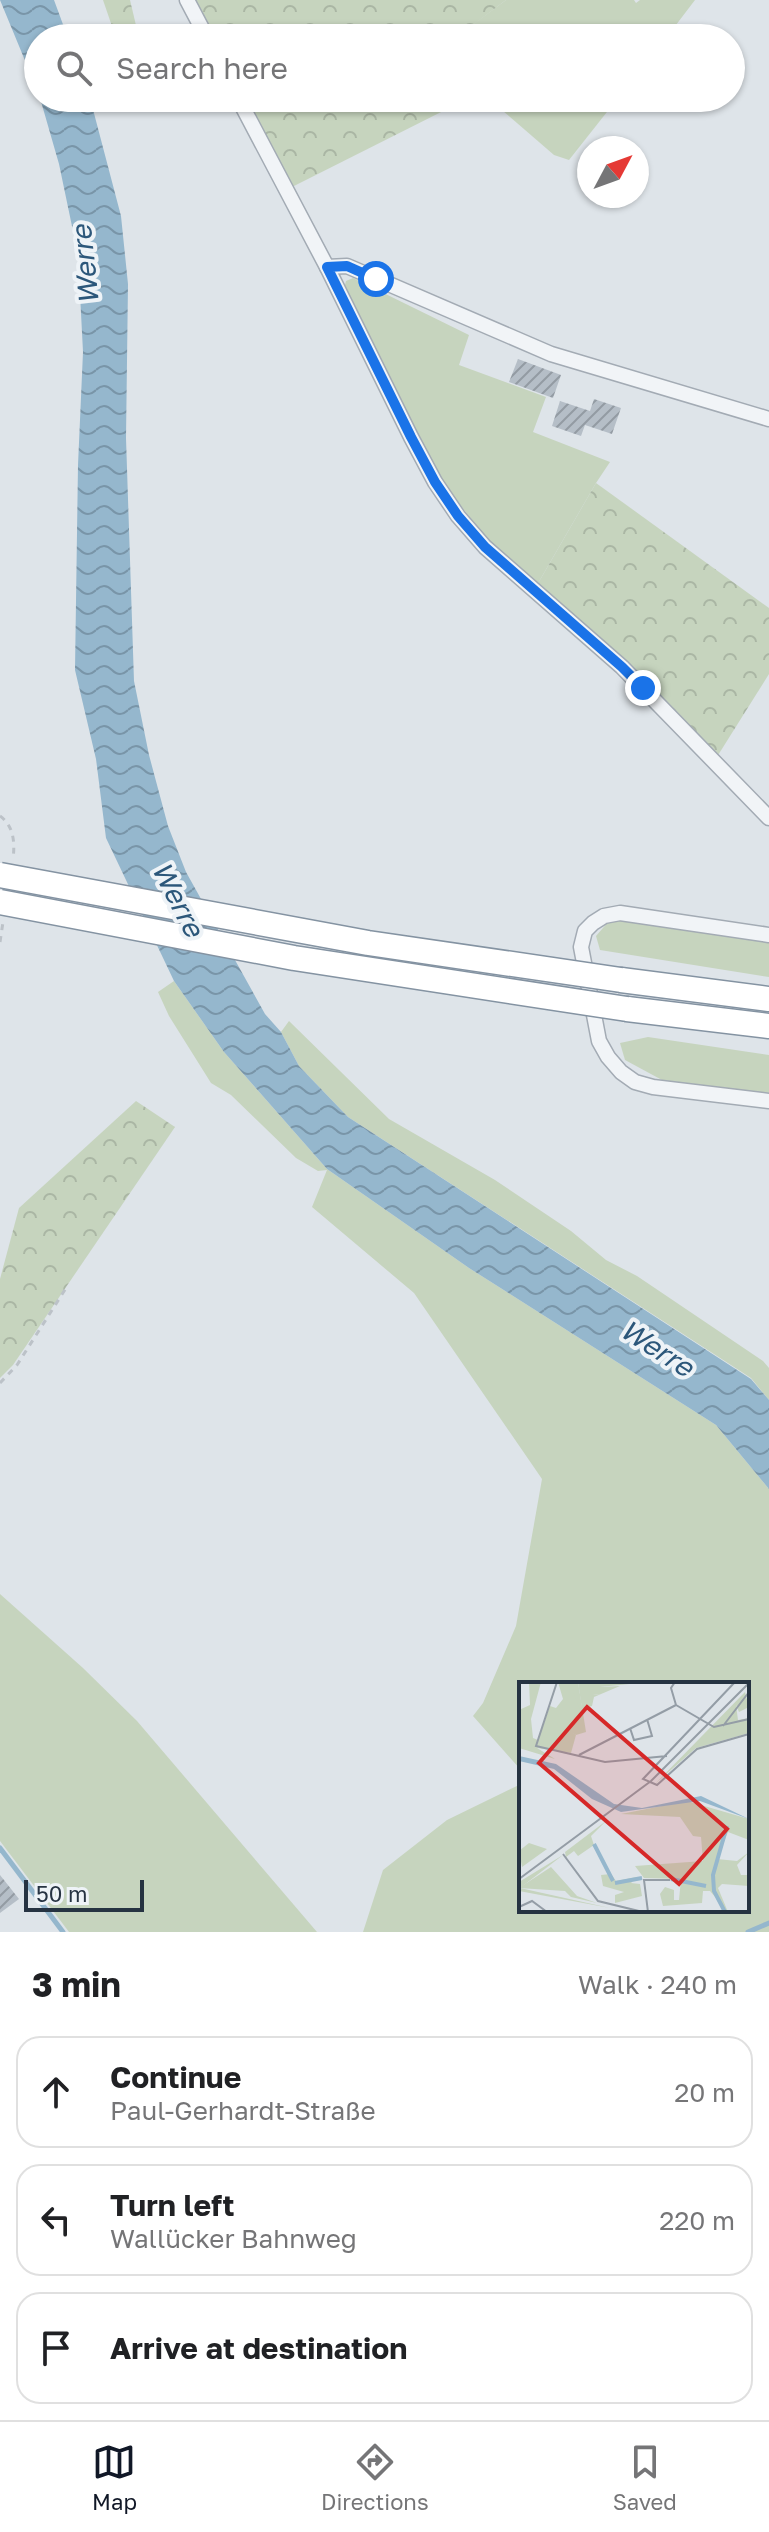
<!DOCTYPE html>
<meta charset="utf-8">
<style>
body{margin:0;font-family:"Golos Text",sans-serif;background:#f2f2f2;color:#202124}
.compass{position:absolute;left:577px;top:136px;width:72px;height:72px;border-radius:50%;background:#fff;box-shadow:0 2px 6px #0004;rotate:49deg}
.scale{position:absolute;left:24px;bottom:20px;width:120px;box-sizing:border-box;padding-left:8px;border:4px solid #263342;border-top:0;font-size:22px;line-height:28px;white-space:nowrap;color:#263342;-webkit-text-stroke:6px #eef3f7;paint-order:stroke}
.stop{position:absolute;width:24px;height:24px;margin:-18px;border:6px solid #1a73e8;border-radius:50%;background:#fff}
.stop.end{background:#1a73e8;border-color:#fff;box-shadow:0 2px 8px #0008}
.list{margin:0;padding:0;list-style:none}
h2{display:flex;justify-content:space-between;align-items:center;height:104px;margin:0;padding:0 32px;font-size:34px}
h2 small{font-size:26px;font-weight:400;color:#757577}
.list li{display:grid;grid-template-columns:52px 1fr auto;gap:24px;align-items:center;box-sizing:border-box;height:112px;margin:0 16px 16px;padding:0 16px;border:2px solid #e0e0e0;border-radius:24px}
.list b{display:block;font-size:30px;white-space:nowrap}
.list p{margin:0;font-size:26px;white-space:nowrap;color:#757577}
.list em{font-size:26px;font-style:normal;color:#757577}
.icon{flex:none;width:44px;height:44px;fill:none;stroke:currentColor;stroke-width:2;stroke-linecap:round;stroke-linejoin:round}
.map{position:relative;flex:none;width:769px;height:1932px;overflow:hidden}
.search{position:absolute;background:#fff;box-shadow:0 2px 6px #0004;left:24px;right:24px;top:24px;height:88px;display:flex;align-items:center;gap:20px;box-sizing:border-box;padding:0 28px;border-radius:44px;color:#757577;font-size:30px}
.sheet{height:488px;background:#fff}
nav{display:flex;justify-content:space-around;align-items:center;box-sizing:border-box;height:112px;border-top:2px solid #e0e0e0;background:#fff;font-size:22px;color:#757577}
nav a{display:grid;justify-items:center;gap:4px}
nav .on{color:#111827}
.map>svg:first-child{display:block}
</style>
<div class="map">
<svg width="769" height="1932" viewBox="0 0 769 1932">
<defs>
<pattern id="forest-crowns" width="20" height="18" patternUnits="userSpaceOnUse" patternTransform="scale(2)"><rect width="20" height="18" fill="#c6d4be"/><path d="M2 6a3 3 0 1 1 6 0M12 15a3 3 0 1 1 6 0" fill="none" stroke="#aab6a4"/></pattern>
<pattern id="water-waves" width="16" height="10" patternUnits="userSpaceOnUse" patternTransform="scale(2)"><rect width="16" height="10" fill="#95b7cd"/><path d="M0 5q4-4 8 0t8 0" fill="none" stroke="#7995a8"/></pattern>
<pattern id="building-hatch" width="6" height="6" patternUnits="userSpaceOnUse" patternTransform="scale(2)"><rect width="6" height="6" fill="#b5bec7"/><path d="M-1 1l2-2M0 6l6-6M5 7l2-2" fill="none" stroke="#939ba3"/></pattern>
</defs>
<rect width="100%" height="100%" fill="#dee4e9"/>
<g fill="#c6d4be">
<polygon points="506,0 634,0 636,3 640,0 695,0 666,38 461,38 460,34"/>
<polygon points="488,98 618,98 569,160 554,155"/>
<polygon points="353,278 469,335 459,365 546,397 533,432 610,462 596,483 537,585 489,541 445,486 406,418 343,292 346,281"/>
<polygon points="623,918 769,941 769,977 600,950 596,936 609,921"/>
<polygon points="174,981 224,1052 327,1169 469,1268 716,1425 769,1489 769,1932 363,1932 383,1870 447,1820 521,1784 521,1910 747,1910 747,1684 521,1684 521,1770 473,1716 483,1703 516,1626 542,1479 414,1293 312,1207 327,1170 318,1171 296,1158 231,1095 211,1083 169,1016 158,992"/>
<polygon points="289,1021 389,1119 495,1180 571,1231 606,1260 637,1276 763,1361 769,1368 769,1400 751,1378 348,1117 299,1066 281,1032"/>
<polygon points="648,1037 769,1055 769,1093 662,1080 625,1060 620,1043"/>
<polygon points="0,1594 83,1668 137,1721 317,1932 69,1932 0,1841"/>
</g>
<g fill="url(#forest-crowns)">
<polygon points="103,0 130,0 139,38 116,38"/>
<polygon points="193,0 506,0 461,34 461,38 213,38"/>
<polygon points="245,98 469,98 292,187"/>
<polygon points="596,483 769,608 769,674 715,760 537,585"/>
<polygon points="136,1101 175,1127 13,1365 0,1378 0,1279 19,1208"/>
</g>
<g fill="url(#water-waves)">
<polygon points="0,0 54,0 68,38 38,38 38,92"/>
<polygon points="40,98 90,98 121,216 128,284 126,438 134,681 149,755 168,826 186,872 265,1014 281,1032 299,1066 348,1117 751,1379 769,1400 769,1489 716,1425 469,1268 327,1169 224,1052 174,981 106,838 96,759 75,670 78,465 83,352 78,255 59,164"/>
</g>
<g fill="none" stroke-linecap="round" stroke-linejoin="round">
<g stroke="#95b7cd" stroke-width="5">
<polyline points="0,1848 63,1932"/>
<polyline points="748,1932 769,1923"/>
</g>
</g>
<g fill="url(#building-hatch)">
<polygon points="518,359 561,375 553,398 509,382"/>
<polygon points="594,399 621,408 612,434 585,425 581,436 552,426 560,401 590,411"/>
<polygon points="0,1875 19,1899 0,1913"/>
</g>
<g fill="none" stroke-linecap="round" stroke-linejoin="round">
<defs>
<g id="street">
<polyline points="187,0 207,38"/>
<polyline points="238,98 327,267 411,437 435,482 458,516 485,547 622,667 769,818"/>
<polyline points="327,267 347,266 551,354 769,419"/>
<polyline points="769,935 620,913 604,916 593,923 585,931 581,947 599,1041 608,1057 621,1072 635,1082 653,1087 769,1101"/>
</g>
<g id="highway">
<polyline points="621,980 769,999"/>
<polyline points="627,1009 769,1026"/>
</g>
</defs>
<use href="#street" stroke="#a3abb4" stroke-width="17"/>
<use href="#highway" stroke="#8493a2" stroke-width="27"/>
<g stroke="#bcc2c8" stroke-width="3" stroke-dasharray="6 6" stroke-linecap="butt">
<path d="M 0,816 C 14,826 15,843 13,859"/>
<polyline points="0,942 3,922"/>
<polyline points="0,1383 17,1365 68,1285"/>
</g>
<use href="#street" stroke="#f1f4f7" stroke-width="14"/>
<use href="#highway" stroke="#fff" stroke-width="24"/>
<defs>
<g id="highway-bridge">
<polyline points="0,875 368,943 621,980"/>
<polyline points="0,902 294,958 627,1009"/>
</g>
</defs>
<use href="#highway-bridge" stroke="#8493a2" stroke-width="27" stroke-linecap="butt"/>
<use href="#highway-bridge" stroke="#fff" stroke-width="24"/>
</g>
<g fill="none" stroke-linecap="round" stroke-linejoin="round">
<polyline stroke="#1a73e8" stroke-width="10" points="376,279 347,266 327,267 411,437 435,482 458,516 485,547 622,667 643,688"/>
</g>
<g text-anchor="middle" stroke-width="8" stroke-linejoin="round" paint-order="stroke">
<g font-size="28" font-style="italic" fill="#2c577a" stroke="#eef3f7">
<text transform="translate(85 265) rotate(-96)" y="10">Werre</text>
<text transform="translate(178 899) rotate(63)" y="10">Werre</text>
<text transform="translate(657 1348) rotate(33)" y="10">Werre</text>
</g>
</g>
<g transform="translate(519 1682)">
<rect width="230" height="230" fill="#dee4e9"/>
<path d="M 50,0 L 59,0 L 67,50 L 57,53 L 51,50 ZM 68,0 L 130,0 L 81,5 L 81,12 L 74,13 L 68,12 ZM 226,10 L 230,25 L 220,30 L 217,23 L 219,38 L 230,36 L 230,51 L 177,66 L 136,102 ZM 168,119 L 230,137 L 230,158 L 209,150 L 198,177 L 218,179 L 230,170 L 218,183 L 222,193 L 230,193 L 230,204 L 203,202 L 199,206 L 209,230 L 191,209 L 184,209 L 183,221 L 144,224 L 141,212 L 146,205 L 155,208 L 155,218 L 160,218 L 162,197 L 125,196 L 116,184 L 184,179 L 182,155 L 174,154 L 161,135 L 102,132 ZM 87,139 L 72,154 L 75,163 L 59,174 L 55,169 L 47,175 L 46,170 ZM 32,185 L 58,214 L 78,221 L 52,215 L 46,209 L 0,206 ZM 92,192 L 97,199 L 118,195 L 112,201 L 121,202 L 123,214 L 96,221 L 96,213 L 105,210 L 84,204 L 82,193 Z" fill="#c6d4be"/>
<path d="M 10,0 L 22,0 L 12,37 L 14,56 L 19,58 L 31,24 L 37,26 L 44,17 L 39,0 L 50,0 L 61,28 L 60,35 L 52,34 L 51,49 L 57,53 L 52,71 L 18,66 L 36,77 L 0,66 L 0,28 L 11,23 ZM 59,0 L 68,0 L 74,13 L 81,12 L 81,5 L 101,4 L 75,15 L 73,24 L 63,27 ZM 10,161 L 28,167 L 3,185 L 0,169 ZM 44,173 L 1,206 L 91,226 L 0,209 L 0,200 Z" fill="#c6d4be"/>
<path d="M 0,74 L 37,82 L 95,122 L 123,126 L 182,114 L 230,137 L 181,119 L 102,130 L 73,117 L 35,87 L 0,79 Z" fill="#95b7cd"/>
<path fill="none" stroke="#95b7cd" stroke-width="4" d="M 75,162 L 94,199M 152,197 L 187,204M 96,201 L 123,196M 206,230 L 195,209 L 194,193 L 208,144"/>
<path fill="none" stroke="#949da6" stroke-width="2" d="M 38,0 L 17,64 L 86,80 L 148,74M 156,0 L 152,6 L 157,23M 216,0 L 124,97 L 138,103 L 178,67 L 230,52M 157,23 L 195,45 L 230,37M 204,44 L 230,10M 111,46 L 115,58 L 133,54 L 128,37M 60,73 L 157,23M 44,172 L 79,219 L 124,230M 0,197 L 132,99 L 230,1M 0,225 L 13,219 L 28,230M 129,230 L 125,198 L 151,198"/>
<path fill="#d62828" fill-opacity="0.15" stroke="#d62828" stroke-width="4" d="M 68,25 L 208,147 L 160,202 L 20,81 Z"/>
<rect width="230" height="230" fill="none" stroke="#263342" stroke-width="4"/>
</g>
</svg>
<svg class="compass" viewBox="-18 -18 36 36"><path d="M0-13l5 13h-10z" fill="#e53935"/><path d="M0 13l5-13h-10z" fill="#757577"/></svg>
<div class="scale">50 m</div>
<div class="stop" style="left:376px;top:279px"></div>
<div class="stop end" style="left:643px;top:688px"></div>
<div class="search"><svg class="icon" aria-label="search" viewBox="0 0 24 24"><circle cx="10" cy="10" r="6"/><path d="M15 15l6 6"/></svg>Search here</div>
</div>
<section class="sheet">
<h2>3 min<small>Walk · 240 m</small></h2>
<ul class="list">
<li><svg class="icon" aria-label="ahead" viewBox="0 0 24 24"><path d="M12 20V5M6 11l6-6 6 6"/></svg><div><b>Continue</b><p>Paul-Gerhardt-Straße</p></div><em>20 m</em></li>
<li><svg class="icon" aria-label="left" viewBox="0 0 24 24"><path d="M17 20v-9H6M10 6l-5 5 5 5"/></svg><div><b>Turn left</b><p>Wallücker Bahnweg</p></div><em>220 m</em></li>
<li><svg class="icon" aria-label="arrive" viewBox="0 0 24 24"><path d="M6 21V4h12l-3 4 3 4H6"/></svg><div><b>Arrive at destination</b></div></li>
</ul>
</section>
<nav>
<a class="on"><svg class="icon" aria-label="map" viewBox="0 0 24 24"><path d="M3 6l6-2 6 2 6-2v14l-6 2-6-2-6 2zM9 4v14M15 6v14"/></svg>Map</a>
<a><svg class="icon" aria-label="directions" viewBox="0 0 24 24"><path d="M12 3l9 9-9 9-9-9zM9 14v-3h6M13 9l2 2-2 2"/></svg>Directions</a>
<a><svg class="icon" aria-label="saved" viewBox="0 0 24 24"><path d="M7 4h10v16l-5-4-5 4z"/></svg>Saved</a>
</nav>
